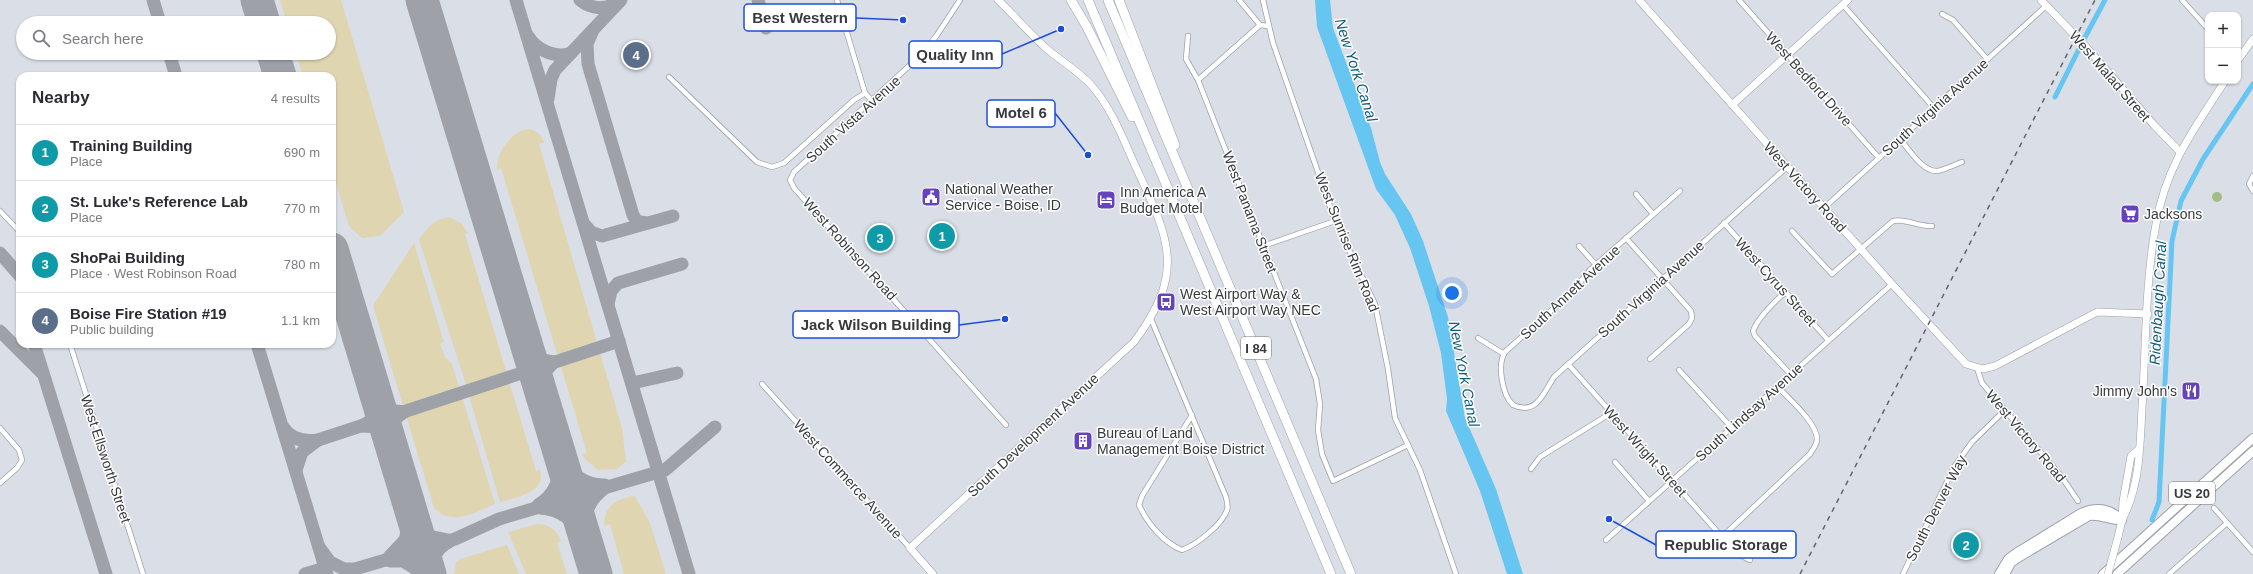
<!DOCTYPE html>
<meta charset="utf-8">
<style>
body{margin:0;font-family:Arial,sans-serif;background:#f2f2f3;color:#2b2b33}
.controls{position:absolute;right:12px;top:12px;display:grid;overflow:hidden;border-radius:8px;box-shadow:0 1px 3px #0004}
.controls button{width:36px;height:36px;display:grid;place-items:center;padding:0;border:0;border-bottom:1px solid #e1e1e2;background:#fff;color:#2b2b33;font:20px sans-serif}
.you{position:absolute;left:1452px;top:293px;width:14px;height:14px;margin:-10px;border:3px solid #fff;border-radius:50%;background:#1a73e8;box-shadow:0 0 0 6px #1a73e833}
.badge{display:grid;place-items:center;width:26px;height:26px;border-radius:50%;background:#1a73e8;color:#fff;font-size:13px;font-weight:700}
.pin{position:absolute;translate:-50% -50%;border:2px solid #fff;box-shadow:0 1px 4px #0006}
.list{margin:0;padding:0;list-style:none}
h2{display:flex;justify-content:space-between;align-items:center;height:52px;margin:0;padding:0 16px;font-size:17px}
h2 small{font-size:13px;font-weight:400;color:#7c7c81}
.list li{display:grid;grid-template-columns:26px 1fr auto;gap:12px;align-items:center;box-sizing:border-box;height:56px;padding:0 16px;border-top:1px solid #e1e1e2}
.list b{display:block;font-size:15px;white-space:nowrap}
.list p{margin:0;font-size:13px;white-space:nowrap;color:#7c7c81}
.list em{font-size:13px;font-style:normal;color:#7c7c81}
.icon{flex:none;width:22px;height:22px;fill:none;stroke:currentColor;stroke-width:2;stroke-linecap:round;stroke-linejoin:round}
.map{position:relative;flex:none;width:2253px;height:574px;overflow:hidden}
.search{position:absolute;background:#fff;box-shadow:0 1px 3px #0004;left:16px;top:16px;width:320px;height:44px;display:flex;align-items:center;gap:10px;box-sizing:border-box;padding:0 14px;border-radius:22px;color:#7c7c81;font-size:15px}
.panel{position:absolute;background:#fff;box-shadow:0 1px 3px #0004;left:16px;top:72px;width:320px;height:276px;border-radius:12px}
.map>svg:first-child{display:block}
</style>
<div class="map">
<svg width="2253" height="574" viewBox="0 0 2253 574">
<rect width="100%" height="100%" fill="#dadee7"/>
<circle fill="#a3bb89" cx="2217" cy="197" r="5"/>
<g fill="#dfd5b0">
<polygon points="280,0 341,0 404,212 380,236 362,238 349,226 332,170 332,76 303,76 296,53 329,53 329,23 287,23"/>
<path d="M 529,129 C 537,131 542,135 544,143 L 539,144 L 622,428 L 626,462 L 617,469 L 598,470 L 586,460 L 582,454 L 587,453 L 501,168 L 497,169 C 496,153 512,130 529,129 Z"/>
<path d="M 449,217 L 461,223 L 468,233 L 465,234 L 536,471 L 540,470 C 546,493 516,497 500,502 L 463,375 L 419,240 C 427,228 434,219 449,217 Z"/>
<path d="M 414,243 L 442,336 L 444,342 L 440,344 L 445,357 L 452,364 L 495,504 C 475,512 452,527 434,508 L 373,306 Z"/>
<path d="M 635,496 L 650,523 L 666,574 L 624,574 L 610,524 L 604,526 C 605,504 616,499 635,496 Z"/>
<path d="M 537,524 C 550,524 556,530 561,541 L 557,543 L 567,574 L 526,574 L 508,532 Z"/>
<polygon points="507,545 519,574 454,574 456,563 460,559"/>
</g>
<polygon fill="#67c5f1" points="1315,0 1330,0 1333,28 1371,128 1380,162 1385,174 1411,214 1423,241 1448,317 1465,418 1496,489 1523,574 1507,574 1480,491 1446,411 1447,399 1441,353 1429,306 1410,248 1395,215 1376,189 1317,27"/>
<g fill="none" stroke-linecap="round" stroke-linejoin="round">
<g stroke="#67c5f1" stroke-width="5">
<polyline points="2084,39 2105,0"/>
<polyline points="2055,97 2080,47"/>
<polyline points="2152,520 2159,502 2172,241 2181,201 2203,159 2253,84"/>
</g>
<g stroke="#9ea2a8" stroke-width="13">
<polyline points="153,0 160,23"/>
<polyline points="516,0 689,574"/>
<path d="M 580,0 C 591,9 604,10 617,3"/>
<polyline points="758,0 766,28"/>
<polyline points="593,30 587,44 588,64 633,215 637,221 647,223"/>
<path d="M 528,36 C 536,50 556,59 571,53"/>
<polyline points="169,53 176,76"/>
<polyline points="548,99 551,79 555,70 621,0"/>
<polyline points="584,224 591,232 602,236 673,216"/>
<polyline points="0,253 20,276"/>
<polyline points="608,304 611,291 618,283 682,264"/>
<polyline points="0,331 42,373"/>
<polyline points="526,343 539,359 554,362"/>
<polyline points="34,344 106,574"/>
<polyline points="257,344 327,574"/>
<polyline points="637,382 677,373"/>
<polyline points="540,392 544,373 554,362"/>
<polygon points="377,398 387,410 404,412 391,422 390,439 381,427 362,426 375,418"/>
<path d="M 283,427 C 291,440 304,442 318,440"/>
<path d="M 561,459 C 572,474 585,486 605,485"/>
<polyline points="296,470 302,452 318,440 619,341"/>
<path d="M 538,505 C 555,495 561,478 561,459"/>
<path d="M 540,508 C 560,509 573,520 584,536"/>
<polyline points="413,517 429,536 448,540"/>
<path d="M 584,536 C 583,516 588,500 605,488"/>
<polyline points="319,547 330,562 344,569 355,569 382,561 455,539 499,519 665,470 715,427"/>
<polyline points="389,557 405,540 412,513"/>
<polyline points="390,561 403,561 424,574"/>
<polyline points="305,574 325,568"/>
<path d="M 432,574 C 431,560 437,548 449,542"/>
</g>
<g stroke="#9ea2a8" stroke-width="33">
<polyline points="257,0 264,23"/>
<polyline points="422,0 596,574"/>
<polyline points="273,53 280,76"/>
<polyline points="332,249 430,574"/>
</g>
<defs>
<g id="street">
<polyline points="837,0 865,93 872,101"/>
<polyline points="960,0 937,35 922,54 794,172 790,180 794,188 1006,425"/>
<polyline points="1239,0 1260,25"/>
<polyline points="1263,0 1273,43 1335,221 1375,304 1388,369 1395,418 1420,470 1456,574"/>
<polyline points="1739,0 1879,158"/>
<polyline points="2182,0 2208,29"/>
<polyline points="1843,5 1934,108"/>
<polyline points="1942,14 1953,20 1987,59"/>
<polyline points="1188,36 1186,59 1198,80 1316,379 1320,404 1318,430 1322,454 1333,481 1408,445"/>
<polyline points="669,77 757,162 772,167 784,163 854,100 865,93"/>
<polyline points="1198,80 1260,25 1268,26"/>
<path d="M 1900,139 C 1909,149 1923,173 1938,171 C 1946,169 1954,165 1962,162"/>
<polyline points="2253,176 2249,184 2253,191"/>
<path d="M 1680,191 L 1590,270 L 1573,291 L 1505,352 C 1497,364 1502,395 1513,405 C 1537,416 1544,392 1554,377 L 1787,167"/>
<polyline points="1636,194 1653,214"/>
<polyline points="1824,208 2046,6"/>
<polyline points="0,211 20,232"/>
<polyline points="1724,223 1828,340"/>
<path d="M 1792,231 L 1832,274 L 1893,221 C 1906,218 1918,227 1932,226"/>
<polyline points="1626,238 1691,311 1692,318 1689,324 1650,359"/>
<polyline points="1263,246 1335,221"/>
<polyline points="1579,246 1596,265"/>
<path d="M 1785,292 C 1774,303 1759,316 1753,331 L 1755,336 L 1791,375"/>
<path d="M 1151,319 L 1226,497 C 1227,501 1228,507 1227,510 C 1222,525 1196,545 1182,550 C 1164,543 1147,523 1139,505 L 1142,496 L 1192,415"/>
<polyline points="1478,338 1504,354"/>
<polyline points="70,344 143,574"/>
<polyline points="1568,364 1722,537 1738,554 1750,560"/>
<polyline points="1977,368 1982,383 2061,476 2078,501"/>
<polyline points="1679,370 1732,428"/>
<polyline points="762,384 910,548"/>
<polyline points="0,428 19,450 22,460 17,468 0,483"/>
<polyline points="1615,462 1649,501"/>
<polyline points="1531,469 1540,457 1611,413"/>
<polyline points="2214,508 2253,552"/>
<path d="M 1722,537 L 1810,454 C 1813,449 1817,445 1817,439 C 1817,423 1789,399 1778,387"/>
<polyline points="1606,540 1892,284"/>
<polyline points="1903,574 1954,467 1972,442 2005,410"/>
<polyline points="2169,574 2227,523"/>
</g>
<g id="secondary">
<polyline points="1639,0 1892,284 1966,364 1983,369 1995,366 2097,312 2148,314"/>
<polyline points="2041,0 2087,48 2154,125 2180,152"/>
<polyline points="2238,60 2253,39"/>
<polyline points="1732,105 1848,0"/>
<path d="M 2122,520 C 2140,486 2140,446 2142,408 C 2146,347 2145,284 2156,224 C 2166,166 2194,129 2225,81"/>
<polyline points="2118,537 2122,520 2123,501 2131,456 2139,449"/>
<path d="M 933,574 L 910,548 L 1134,342 C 1188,270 1168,237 1134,163 C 1122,136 1111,108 1092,86 C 1079,71 1062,62 1047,49 C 1030,34 1015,16 998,0"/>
</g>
<g id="primary">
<path d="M 1999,574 L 2008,559 L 2016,553 L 2081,513 C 2097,506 2110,508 2122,520"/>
<path d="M 2005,574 L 2011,563 L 2018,558 L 2089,516 C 2101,514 2110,521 2122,520"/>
<polyline points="2103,574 2253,438"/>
<polyline points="2117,574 2253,451"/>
</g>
<g id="highway">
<polyline points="1071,0 1087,27 1132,117"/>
<polyline points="1088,0 1331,574"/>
<polyline points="1108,0 1351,574"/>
<polyline points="1119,0 1175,145"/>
</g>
</defs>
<use href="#street" stroke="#9da1aa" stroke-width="6"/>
<use href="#secondary" stroke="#9da1aa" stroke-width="8"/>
<use href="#primary" stroke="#9da1aa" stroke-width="10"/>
<use href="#highway" stroke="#9da1aa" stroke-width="10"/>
<use href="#street" stroke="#fff" stroke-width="4.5"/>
<use href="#secondary" stroke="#fff" stroke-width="7"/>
<use href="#primary" stroke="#fff" stroke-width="8"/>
<use href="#highway" stroke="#fff" stroke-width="9"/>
<polyline stroke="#63656a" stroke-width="1.5" stroke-dasharray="5 5" stroke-linecap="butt" points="1800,574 2095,0"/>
<defs>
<polyline id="secondary-bridge" points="2108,574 2118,537"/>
</defs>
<use href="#secondary-bridge" stroke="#9da1aa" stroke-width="8" stroke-linecap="butt"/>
<use href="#secondary-bridge" stroke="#fff" stroke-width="7"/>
</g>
<defs>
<symbol id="civic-square" viewBox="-11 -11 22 22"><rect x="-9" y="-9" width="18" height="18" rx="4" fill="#6543bc" stroke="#fff"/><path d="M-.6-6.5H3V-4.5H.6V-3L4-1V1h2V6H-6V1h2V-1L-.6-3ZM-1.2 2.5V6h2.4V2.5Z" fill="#fff"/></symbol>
<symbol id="hotel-square" viewBox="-11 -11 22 22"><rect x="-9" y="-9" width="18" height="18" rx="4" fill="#6543bc" stroke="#fff"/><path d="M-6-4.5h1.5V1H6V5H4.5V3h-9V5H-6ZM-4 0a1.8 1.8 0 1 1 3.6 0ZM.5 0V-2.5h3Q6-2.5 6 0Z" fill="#fff"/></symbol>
<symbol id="supermarket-square" viewBox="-11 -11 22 22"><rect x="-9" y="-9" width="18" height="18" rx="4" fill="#6543bc" stroke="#fff"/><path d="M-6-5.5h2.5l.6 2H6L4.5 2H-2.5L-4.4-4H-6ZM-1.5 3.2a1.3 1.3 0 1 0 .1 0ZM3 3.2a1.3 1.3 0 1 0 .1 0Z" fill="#fff"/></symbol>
<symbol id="bus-square" viewBox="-11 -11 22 22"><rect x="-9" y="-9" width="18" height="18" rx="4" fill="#6543bc" stroke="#fff"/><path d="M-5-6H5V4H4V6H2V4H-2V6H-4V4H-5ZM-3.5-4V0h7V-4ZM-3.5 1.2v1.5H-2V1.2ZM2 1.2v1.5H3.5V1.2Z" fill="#fff"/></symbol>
<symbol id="restaurant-square" viewBox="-11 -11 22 22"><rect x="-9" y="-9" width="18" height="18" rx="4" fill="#6543bc" stroke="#fff"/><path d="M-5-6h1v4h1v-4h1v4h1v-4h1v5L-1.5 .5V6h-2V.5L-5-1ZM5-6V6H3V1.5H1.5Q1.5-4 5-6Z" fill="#fff"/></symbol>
<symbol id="building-square" viewBox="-11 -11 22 22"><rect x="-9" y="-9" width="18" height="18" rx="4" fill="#6543bc" stroke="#fff"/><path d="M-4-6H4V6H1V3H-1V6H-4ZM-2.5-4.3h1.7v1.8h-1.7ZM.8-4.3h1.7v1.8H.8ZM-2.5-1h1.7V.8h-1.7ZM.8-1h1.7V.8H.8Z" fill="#fff"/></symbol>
</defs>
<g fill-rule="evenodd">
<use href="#civic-square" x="920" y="186" width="22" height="22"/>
<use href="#hotel-square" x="1095" y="189" width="22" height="22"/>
<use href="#supermarket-square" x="2119" y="203" width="22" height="22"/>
<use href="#bus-square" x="1155" y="291" width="22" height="22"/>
<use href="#restaurant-square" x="2180" y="380" width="22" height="22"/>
<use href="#building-square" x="1072" y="430" width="22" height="22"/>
</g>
<g text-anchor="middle" stroke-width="3" stroke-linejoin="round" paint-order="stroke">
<g fill="#fff" stroke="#737476" stroke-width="1">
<rect x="1241" y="337" width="30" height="22" rx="3"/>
<rect x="2169" y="482" width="46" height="22" rx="3"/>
</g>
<g font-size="13" font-weight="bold" fill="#37393c">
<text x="1256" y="353">I 84</text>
<text x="2192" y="498">US 20</text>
</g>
<g font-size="14" fill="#37393c" stroke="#fff">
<text transform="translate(2110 76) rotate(49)" y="5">West Malad Street</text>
<text transform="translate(1809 79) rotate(48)" y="5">West Bedford Drive</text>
<text transform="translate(1935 107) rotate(-42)" y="5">South Virginia Avenue</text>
<text transform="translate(853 119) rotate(-42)" y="5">South Vista Avenue</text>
<text transform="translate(1805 187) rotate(48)" y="5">West Victory Road</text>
<text transform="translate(1250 212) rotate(69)" y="5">West Panama Street</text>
<text transform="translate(1347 242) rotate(68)" y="5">West Sunrise Rim Road</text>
<text transform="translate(850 249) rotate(48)" y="5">West Robinson Road</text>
<text transform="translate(1776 282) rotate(48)" y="5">West Cyrus Street</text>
<text transform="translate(1651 289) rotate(-42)" y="5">South Virginia Avenue</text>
<text transform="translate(1570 292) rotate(-43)" y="5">South Annett Avenue</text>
<text transform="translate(1749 412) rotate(-42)" y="5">South Lindsay Avenue</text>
<text transform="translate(1033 435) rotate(-43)" y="5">South Development Avenue</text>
<text transform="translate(2026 436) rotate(50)" y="5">West Victory Road</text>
<text transform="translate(1645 451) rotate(48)" y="5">West Wright Street</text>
<text transform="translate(106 459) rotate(72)" y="5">West Ellsworth Street</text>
<text transform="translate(848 479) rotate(48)" y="5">West Commerce Avenue</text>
<text transform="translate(1936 508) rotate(-63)" y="5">South Denver Way</text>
</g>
<g font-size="14" fill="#37393c" stroke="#fff" text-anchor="start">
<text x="945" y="194">National Weather<tspan x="945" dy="16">Service - Boise, ID</tspan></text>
<text x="1120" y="197">Inn America A<tspan x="1120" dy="16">Budget Motel</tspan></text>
<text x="2144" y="219">Jacksons</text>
<text x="1180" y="299">West Airport Way &amp;<tspan x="1180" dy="16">West Airport Way NEC</tspan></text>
<text x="2177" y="396" text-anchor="end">Jimmy John's</text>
<text x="1097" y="438">Bureau of Land<tspan x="1097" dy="16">Management Boise District</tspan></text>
</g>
<g font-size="15" font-style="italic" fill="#105c79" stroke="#fff">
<text transform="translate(1356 70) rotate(72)" y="5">New York Canal</text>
<text transform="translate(2158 303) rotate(-87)" y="5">Ridenbaugh Canal</text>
<text transform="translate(1464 374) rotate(79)" y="5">New York Canal</text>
</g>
</g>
<path fill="none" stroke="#1d4ed8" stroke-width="1.5" d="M903 20L856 18M1061 29L1002 54M1088 155L1055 113M1005 319L959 325M1609 519L1656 545"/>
<g fill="#1d4ed8" stroke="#fff" stroke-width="1.5">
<circle cx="903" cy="20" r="4"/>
<circle cx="1061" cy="29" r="4"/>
<circle cx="1088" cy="155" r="4"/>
<circle cx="1005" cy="319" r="4"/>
<circle cx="1609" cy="519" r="4"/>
</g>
<g fill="#fff" stroke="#1d4ed8" stroke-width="1.5">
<rect x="744" y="4" width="112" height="27" rx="4"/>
<rect x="909" y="41" width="93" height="27" rx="4"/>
<rect x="987" y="100" width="68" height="27" rx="4"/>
<rect x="793" y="311" width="166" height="27" rx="4"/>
<rect x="1656" y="531" width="140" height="27" rx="4"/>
</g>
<g font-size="15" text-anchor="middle" font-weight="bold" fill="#37393c">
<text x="800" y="23">Best Western</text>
<text x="955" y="60">Quality Inn</text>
<text x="1021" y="118">Motel 6</text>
<text x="876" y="330">Jack Wilson Building</text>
<text x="1726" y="550">Republic Storage</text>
</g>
</svg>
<div class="controls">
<button>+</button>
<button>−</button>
</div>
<div class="you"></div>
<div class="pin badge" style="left:942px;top:236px;background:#0f9aa8">1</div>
<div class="pin badge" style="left:1966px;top:545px;background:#0f9aa8">2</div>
<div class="pin badge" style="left:880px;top:238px;background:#0f9aa8">3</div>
<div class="pin badge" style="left:636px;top:55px;background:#5c6f8a">4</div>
<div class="search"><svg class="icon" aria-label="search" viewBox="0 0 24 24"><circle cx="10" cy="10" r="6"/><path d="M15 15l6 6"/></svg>Search here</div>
<section class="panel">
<h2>Nearby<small>4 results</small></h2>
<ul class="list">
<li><span class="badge" style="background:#0f9aa8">1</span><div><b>Training Building</b><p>Place</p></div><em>690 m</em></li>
<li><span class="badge" style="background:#0f9aa8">2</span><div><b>St. Luke's Reference Lab</b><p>Place</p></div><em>770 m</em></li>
<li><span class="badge" style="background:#0f9aa8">3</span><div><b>ShoPai Building</b><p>Place · West Robinson Road</p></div><em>780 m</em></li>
<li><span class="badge" style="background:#5c6f8a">4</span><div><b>Boise Fire Station #19</b><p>Public building</p></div><em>1.1 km</em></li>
</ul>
</section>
</div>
